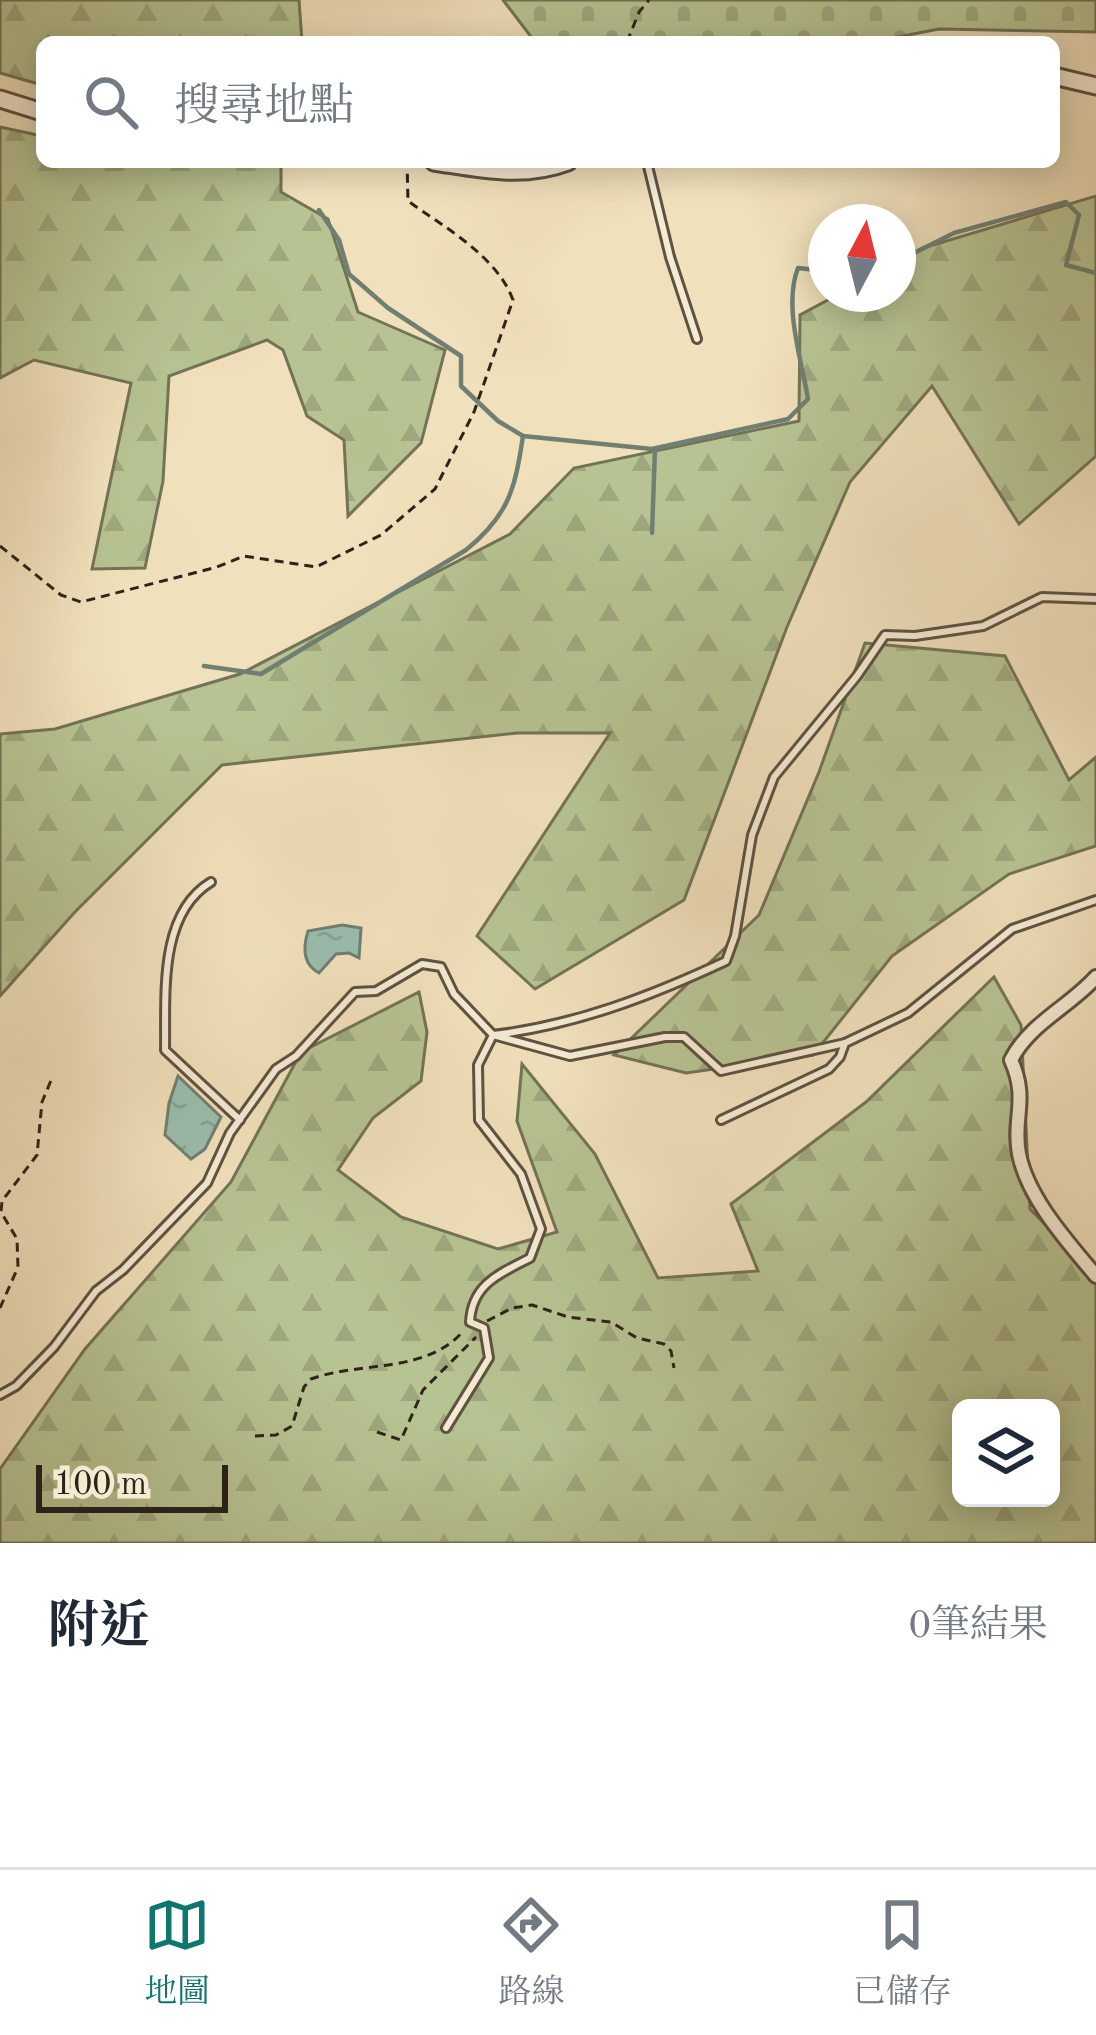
<!DOCTYPE html>
<html lang="zh-TW">
<meta charset="utf-8">
<style>
body{margin:0;font-family:"Old Standard TT","Noto Serif TC",serif;background:#f6f6f7;color:#1f2937}
.controls{position:absolute;right:36px;bottom:36px;display:grid;overflow:hidden;border-radius:18px;box-shadow:0 6px 30px #0003}
.controls button{width:108px;height:108px;display:grid;place-items:center;padding:0;border:0;border-bottom:3px solid #e0e1e3;background:#fff;color:#1f2937;font:60px sans-serif}
.compass{position:absolute;left:808px;top:204px;width:108px;height:108px;border-radius:50%;background:#fff;box-shadow:0 6px 30px #0003;rotate:7deg}
.scale{position:absolute;left:36px;bottom:30px;width:192px;box-sizing:border-box;padding-left:12px;border:6px solid #2f2319;border-top:0;font-size:33px;line-height:42px;white-space:nowrap;color:#2f2319;-webkit-text-stroke:9px #f5ebd3;paint-order:stroke}
.list{margin:0;padding:0;list-style:none}
h2{display:flex;justify-content:space-between;align-items:center;height:156px;margin:0;padding:0 48px;font-size:51px}
h2 small{font-size:39px;font-weight:400;color:#747a83}
.icon{flex:none;width:66px;height:66px;fill:none;stroke:currentColor;stroke-width:2;stroke-linecap:round;stroke-linejoin:round}
.map{position:relative;flex:none;width:1096px;height:1543px;overflow:hidden}
.search{position:absolute;background:#fff;box-shadow:0 6px 30px #0003;left:36px;right:36px;top:36px;height:132px;display:flex;align-items:center;gap:30px;box-sizing:border-box;padding:0 42px;border-radius:18px;color:#747a83;font-size:45px}
.sheet{height:324px;background:#fff}
nav{display:flex;justify-content:space-around;align-items:center;box-sizing:border-box;height:168px;border-top:3px solid #e0e1e3;background:#fff;font-size:33px;color:#747a83}
nav a{display:grid;justify-items:center;gap:6px}
nav .on{color:#0f766e}
.map>svg:first-child{display:block}
</style>
<div class="map">
<svg width="1096" height="1543" viewBox="0 0 1096 1543">
<defs>
<pattern id="forest-firs" width="22" height="20" patternUnits="userSpaceOnUse" patternTransform="scale(3)"><rect width="22" height="20" fill="#b7c392"/><path d="M5 1l3.5 6h-7zM16 11l3.5 6h-7z" fill="#9ea77d"/></pattern>
<pattern id="cemetery-stones" width="16" height="16" patternUnits="userSpaceOnUse" patternTransform="scale(3)"><rect width="16" height="16" fill="#b7c392"/><path d="M2 7V4a2 2 0 0 1 4 0v3zM10 15v-3a2 2 0 0 1 4 0v3z" fill="#9ea77d"/></pattern>
<pattern id="water-ripples" width="26" height="14" patternUnits="userSpaceOnUse" patternTransform="scale(3)"><rect width="26" height="14" fill="#9abdae"/><path d="M2 4q2-2 4 0t4 0M15 11q2-2 4 0t4 0" fill="none" stroke="#85a295"/></pattern>
</defs>
<rect width="100%" height="100%" fill="#f0e0bb"/>
<filter id="stains"><feTurbulence type="fractalNoise" baseFrequency=".00167" numOctaves="4"/><feColorMatrix values="0 0 0 0 .2 0 0 0 0 .09 0 0 0 0 .02 0 0 0 .5 -.17"/></filter>
<radialGradient id="worn" r=".72"><stop offset=".6" stop-color="#630" stop-opacity="0"/><stop offset="1" stop-color="#630" stop-opacity=".3"/></radialGradient>
<g fill="url(#forest-firs)" stroke="#737356" stroke-width="3" fill-rule="evenodd">
<polygon points="0,0 299,0 302,42 42,42 42,85 0,73"/>
<polygon points="0,127 42,136 42,162 281,162 281,192 328,219 358,312 445,350 421,443 348,516 344,440 307,416 283,350 267,340 169,376 163,481 145,568 92,569 131,383 34,360 0,378"/>
<polygon points="1096,196 1096,456 1019,524 932,386 850,482 787,627 684,900 535,989 477,936 610,733 517,733 222,765 74,913 0,996 0,734 55,729 240,674 510,534 574,468 799,421 800,315 839,294 898,294 898,262 923,248"/>
<polygon points="865,643 1005,656 1069,780 1096,757 1096,846 1009,874 892,956 813,1055 686,1073 614,1055 759,915 819,772"/>
<path d="M 994,977 L 1021,1025 L 1030,1209 L 1096,1276 L 1096,1543 L 0,1543 L 0,1469 L 85,1349 L 231,1182 L 301,1052 L 419,992 L 427,1032 L 421,1081 L 373,1118 L 338,1170 L 401,1217 L 498,1249 L 557,1232 L 517,1121 L 522,1064 L 595,1154 L 658,1278 L 758,1271 L 731,1204 L 866,1102 ZM 961,1408 L 1051,1408 L 1051,1498 L 961,1498 Z"/>
</g>
<polygon fill="url(#cemetery-stones)" stroke="#737356" stroke-width="3" points="503,0 1096,0 1096,32 939,29 872,42 535,42"/>
<g fill="url(#water-ripples)" stroke="#6f7f72" stroke-width="3">
<path d="M 342,925 L 361,928 L 359,958 L 349,953 L 336,954 L 319,973 C 302,964 303,947 308,931 Z"/>
<polygon points="178,1076 221,1117 205,1149 191,1159 165,1135 169,1103"/>
</g>
<g fill="none" stroke-linecap="round" stroke-linejoin="round">
<g stroke="#6f7f72" stroke-width="4.5">
<path d="M 319,210 L 339,240 L 349,274 L 388,308 L 461,356 L 461,386 L 498,421 L 523,436 L 652,449 L 788,419 L 808,399 C 802,361 783,306 798,268 L 826,271"/>
<polyline points="898,261 954,233 1066,202 1079,215 1066,265 1096,273"/>
<polyline points="652,533 655,449"/>
<path d="M 204,666 L 261,674 L 466,550 C 509,515 515,489 523,436"/>
</g>
<defs>
<g id="service">
<polyline points="647,162 670,257 697,339"/>
<path d="M 211,882 C 158,914 166,995 165,1050 L 240,1120"/>
<polyline points="721,1120 829,1069 840,1057 845,1043"/>
<polyline points="0,1395 16,1386 54,1347 96,1291 123,1270 207,1183 230,1133 276,1069 296,1056 355,992 376,991 422,964 441,967 454,994 493,1035 570,1056 665,1037 684,1037 721,1071 845,1043 908,1013 1012,929 1096,900"/>
<path d="M 446,1428 L 489,1358 L 484,1328 L 470,1322 C 472,1284 499,1274 530,1258 L 541,1229 L 521,1174 L 479,1120 L 478,1065 L 493,1035 C 576,1025 651,996 726,961 L 735,936 L 752,835 L 774,777 L 857,676 L 885,635 L 915,636 L 983,626 L 1042,597 L 1096,599"/>
</g>
<path id="minor" d="M 1096,977 C 1069,1007 1029,1024 1011,1060 C 1029,1100 1012,1119 1019,1154 C 1028,1199 1068,1242 1096,1276"/>
<g id="tertiary">
<polyline points="1054,76 1096,86"/>
<polyline points="0,99 42,112"/>
<path d="M 434,162 C 480,169 523,179 568,162"/>
</g>
</defs>
<use href="#service" stroke="#5f5242" stroke-width="12"/>
<use href="#minor" stroke="#5f5242" stroke-width="18"/>
<use href="#tertiary" stroke="#5f5242" stroke-width="21"/>
<g stroke="#2f2319" stroke-width="3" stroke-dasharray="9 6" stroke-linecap="butt">
<polyline points="627,42 639,12 649,0"/>
<path d="M 0,546 L 61,595 L 81,602 L 217,567 L 244,556 L 316,567 L 381,535 L 435,489 L 474,412 L 513,300 C 497,256 444,227 408,201 L 407,162"/>
<polyline points="0,1308 18,1267 17,1239 1,1212 2,1201 37,1155 42,1102 52,1078"/>
<polyline points="487,1321 512,1308 532,1305 568,1317 611,1322 637,1338 664,1344 671,1351 674,1368"/>
<polyline points="377,1432 401,1440 423,1390 476,1337"/>
<path d="M 255,1436 L 276,1435 L 292,1426 L 304,1387 L 311,1379 C 360,1361 428,1374 464,1330"/>
</g>
<use href="#service" stroke="#f5ebd3" stroke-width="6"/>
<use href="#minor" stroke="#f5ebd3" stroke-width="12"/>
<use href="#tertiary" stroke="#f5ebd3" stroke-width="15"/>
</g>
<rect width="100%" height="100%" filter="url(#stains)"/>
<rect width="100%" height="100%" fill="url(#worn)"/>
</svg>
<div class="controls">
<button><svg class="icon" aria-label="layers" viewBox="0 0 24 24"><path d="M12 4l9 5-9 5-9-5zM3 14l9 5 9-5"/></svg></button>
</div>
<svg class="compass" viewBox="-18 -18 36 36"><path d="M0-13l5 13h-10z" fill="#e53935"/><path d="M0 13l5-13h-10z" fill="#747a83"/></svg>
<div class="scale">100 m</div>
<div class="search"><svg class="icon" aria-label="search" viewBox="0 0 24 24"><circle cx="10" cy="10" r="6"/><path d="M15 15l6 6"/></svg>搜尋地點</div>
</div>
<section class="sheet">
<h2>附近<small>0筆結果</small></h2>
<ul class="list">
</ul>
</section>
<nav>
<a class="on"><svg class="icon" aria-label="map" viewBox="0 0 24 24"><path d="M3 6l6-2 6 2 6-2v14l-6 2-6-2-6 2zM9 4v14M15 6v14"/></svg>地圖</a>
<a><svg class="icon" aria-label="directions" viewBox="0 0 24 24"><path d="M12 3l9 9-9 9-9-9zM9 14v-3h6M13 9l2 2-2 2"/></svg>路線</a>
<a><svg class="icon" aria-label="saved" viewBox="0 0 24 24"><path d="M7 4h10v16l-5-4-5 4z"/></svg>已儲存</a>
</nav>
